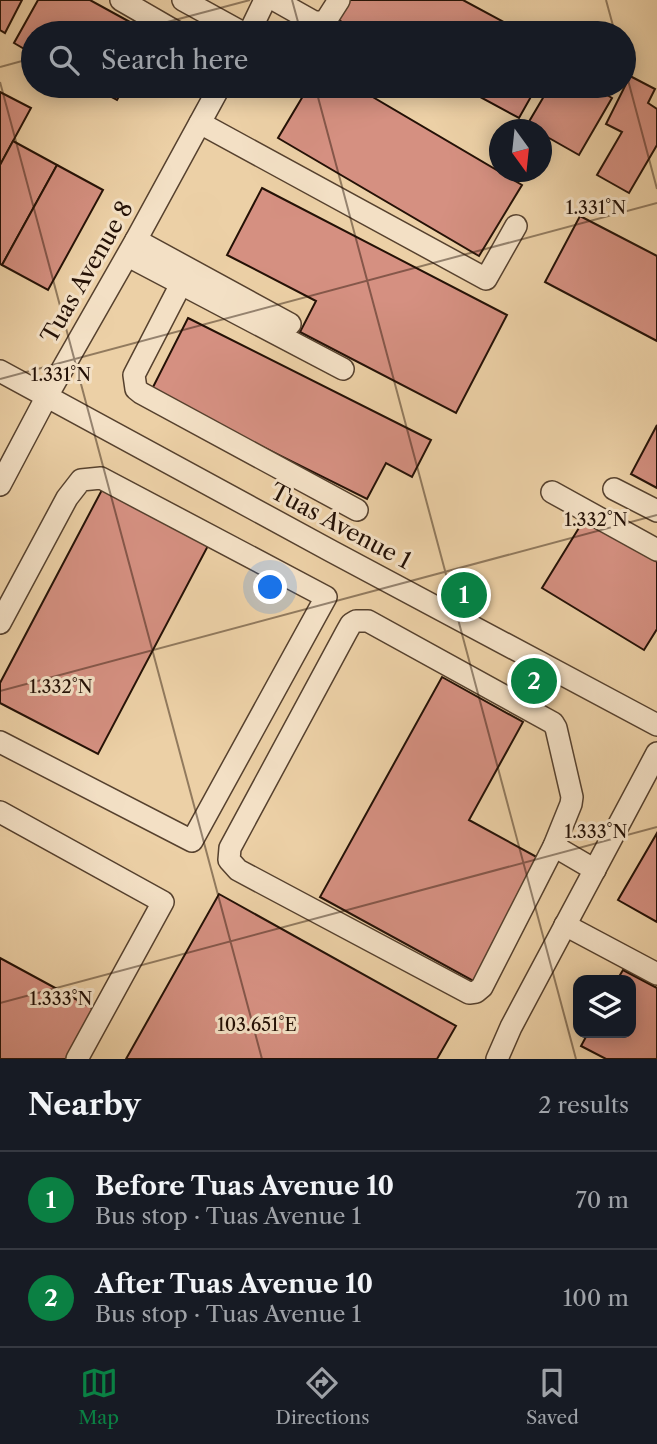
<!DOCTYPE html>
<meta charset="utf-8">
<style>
body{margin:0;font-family:"Libre Caslon Text",serif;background:#242831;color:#f1f3f6}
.controls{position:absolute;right:21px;bottom:21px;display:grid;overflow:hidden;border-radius:14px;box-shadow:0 4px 18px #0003}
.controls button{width:63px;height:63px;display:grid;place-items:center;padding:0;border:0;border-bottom:2px solid #363941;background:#171b24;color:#f1f3f6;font:35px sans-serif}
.compass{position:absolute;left:489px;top:119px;width:63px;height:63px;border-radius:50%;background:#171b24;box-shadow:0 4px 18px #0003;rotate:165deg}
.you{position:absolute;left:271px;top:588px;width:24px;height:24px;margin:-18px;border:5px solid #fff;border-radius:50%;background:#1a73e8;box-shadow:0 0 0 10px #1a73e833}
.badge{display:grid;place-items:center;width:46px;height:46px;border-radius:50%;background:#0b8043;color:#fff;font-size:23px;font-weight:700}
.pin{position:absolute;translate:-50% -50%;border:4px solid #fff;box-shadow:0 2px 7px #0006}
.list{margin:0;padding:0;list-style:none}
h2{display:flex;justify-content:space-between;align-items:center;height:91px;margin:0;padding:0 28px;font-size:30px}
h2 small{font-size:23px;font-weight:400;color:#9ea1a6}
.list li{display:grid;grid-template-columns:46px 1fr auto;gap:21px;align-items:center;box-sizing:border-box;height:98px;padding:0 28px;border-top:2px solid #363941}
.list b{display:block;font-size:26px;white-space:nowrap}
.list p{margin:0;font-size:23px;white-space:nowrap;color:#9ea1a6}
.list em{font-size:23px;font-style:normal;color:#9ea1a6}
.icon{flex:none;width:38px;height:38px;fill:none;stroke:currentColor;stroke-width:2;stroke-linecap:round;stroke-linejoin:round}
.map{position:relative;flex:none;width:657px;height:1059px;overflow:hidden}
.search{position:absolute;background:#171b24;box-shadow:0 4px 18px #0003;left:21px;right:21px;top:21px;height:77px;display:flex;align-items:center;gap:18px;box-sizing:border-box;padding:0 24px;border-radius:38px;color:#9ea1a6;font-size:26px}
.sheet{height:287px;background:#171b24}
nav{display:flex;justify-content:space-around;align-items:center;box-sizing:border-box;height:98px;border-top:2px solid #363941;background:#171b24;font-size:19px;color:#9ea1a6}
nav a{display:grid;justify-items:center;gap:4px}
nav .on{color:#0b8043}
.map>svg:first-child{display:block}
</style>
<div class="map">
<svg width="657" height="1059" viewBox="0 0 657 1059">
<rect width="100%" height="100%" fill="#ecd0a6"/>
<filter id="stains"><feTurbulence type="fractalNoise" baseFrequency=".00286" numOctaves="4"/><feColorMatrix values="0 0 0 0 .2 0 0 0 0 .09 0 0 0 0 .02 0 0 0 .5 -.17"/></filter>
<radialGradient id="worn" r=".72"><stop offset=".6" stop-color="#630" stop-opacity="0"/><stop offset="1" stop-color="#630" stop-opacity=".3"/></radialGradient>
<g fill="#d59081" stroke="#241106" stroke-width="2">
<polygon points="0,0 22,0 5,33 0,30"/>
<polygon points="38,0 90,0 150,33 33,33 33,54 14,43"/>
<polygon points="348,0 463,0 524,33 363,33 338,20"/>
<polygon points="630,76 655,89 648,103 657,109 657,145 629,193 597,175 622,132 606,124"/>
<polygon points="91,86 125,86 117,100"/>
<polygon points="309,86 354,86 522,185 479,256 278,138"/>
<polygon points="460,86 537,86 519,118"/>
<polygon points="550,86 592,86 612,98 579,155 542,134 542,130 534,130 527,125"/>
<polygon points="0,92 31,108 0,165"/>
<polygon points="13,141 57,165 2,265 0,264 0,165"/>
<polygon points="57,165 103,190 48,290 2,265"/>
<polygon points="262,188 507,315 456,413 300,332 316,301 227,255"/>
<polygon points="580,216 657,256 657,341 545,282"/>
<polygon points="188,318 431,440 412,477 386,463 367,499 151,391"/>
<polygon points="657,425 657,488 631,474"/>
<polygon points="104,486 210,542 98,754 0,703 0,683"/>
<polygon points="585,518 657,562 657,629 644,650 542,588"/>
<polygon points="442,677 523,722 469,820 544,861 477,983 320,897"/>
<polygon points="657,833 657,922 618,900"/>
<polygon points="219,894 456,1026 437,1059 126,1059"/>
<polygon points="0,958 94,1009 67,1059 0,1059"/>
<polygon points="623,970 657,988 657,1059 606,1059 581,1046 588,1033 631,1033 631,980 617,980"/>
</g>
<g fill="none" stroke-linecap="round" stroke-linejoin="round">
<defs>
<g id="minor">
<polyline points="121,0 178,33"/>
<polyline points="183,0 243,33"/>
<polyline points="275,0 314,22 325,22 339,0"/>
<polyline points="249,33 265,0"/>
<polyline points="200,123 486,279 516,226"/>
<polyline points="136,240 290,324"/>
<polyline points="128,256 343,369"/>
<polyline points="181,284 134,375 136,389 141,393 357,510"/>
<polyline points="0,371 331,551 657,725"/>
<polyline points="0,485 47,396 136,240 220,86"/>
<polyline points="614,489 657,511"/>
<polyline points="552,492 657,550"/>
<polygon points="356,621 368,621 553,723 556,728 572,797 571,804 554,846 482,987 476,992 469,993 238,870 229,860 230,848 347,631 351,624"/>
<polyline points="0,623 67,498 81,480 101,478 326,597 192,841 0,742"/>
<polyline points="0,812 163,902 77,1059"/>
<polyline points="554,846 595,870"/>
<polyline points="565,925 657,974"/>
<polyline points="497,1059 511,1027 657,753"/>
</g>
</defs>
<use href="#minor" stroke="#56412e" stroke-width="24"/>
<use href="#minor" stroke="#f3e0c5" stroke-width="21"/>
</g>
<path fill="none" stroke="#241106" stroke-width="2" stroke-opacity="0.45" d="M 292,0 L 301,33M 606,0 L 615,33M 126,33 L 250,0M 624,65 L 657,189M 0,67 L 33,58M 0,82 L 262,1059M 315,86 L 576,1059M 0,379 L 657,203M 0,691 L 657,515M 0,1003 L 657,827"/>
<g text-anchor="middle" stroke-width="6" stroke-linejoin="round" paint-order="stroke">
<g font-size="23" fill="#241106" stroke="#f3e0c5">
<text transform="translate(87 272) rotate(-60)" y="8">Tuas Avenue 8</text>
<text transform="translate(341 526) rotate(28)" y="8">Tuas Avenue 1</text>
</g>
</g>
<g font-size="18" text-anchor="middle" fill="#241106" stroke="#f3e0c5" stroke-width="6" stroke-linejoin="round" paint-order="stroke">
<text x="596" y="214">1.331°N</text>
<text x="61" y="381">1.331°N</text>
<text x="596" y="526">1.332°N</text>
<text x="61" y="693">1.332°N</text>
<text x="596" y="838">1.333°N</text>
<text x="61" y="1005">1.333°N</text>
<text x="257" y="1031">103.651°E</text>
</g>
<rect width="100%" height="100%" filter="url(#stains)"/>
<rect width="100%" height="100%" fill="url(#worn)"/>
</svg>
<div class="controls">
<button><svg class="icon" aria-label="layers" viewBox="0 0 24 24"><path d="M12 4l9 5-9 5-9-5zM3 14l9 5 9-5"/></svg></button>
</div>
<svg class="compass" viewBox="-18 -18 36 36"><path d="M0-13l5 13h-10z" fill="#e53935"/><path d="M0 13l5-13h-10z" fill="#9ea1a6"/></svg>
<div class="you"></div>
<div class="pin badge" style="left:464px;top:595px">1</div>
<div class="pin badge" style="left:534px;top:681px">2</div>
<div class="search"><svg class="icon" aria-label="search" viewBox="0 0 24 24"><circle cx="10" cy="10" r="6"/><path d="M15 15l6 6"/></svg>Search here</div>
</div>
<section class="sheet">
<h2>Nearby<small>2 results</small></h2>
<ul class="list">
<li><span class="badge">1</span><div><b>Before Tuas Avenue 10</b><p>Bus stop · Tuas Avenue 1</p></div><em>70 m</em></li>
<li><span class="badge">2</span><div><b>After Tuas Avenue 10</b><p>Bus stop · Tuas Avenue 1</p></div><em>100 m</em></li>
</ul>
</section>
<nav>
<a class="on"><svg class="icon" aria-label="map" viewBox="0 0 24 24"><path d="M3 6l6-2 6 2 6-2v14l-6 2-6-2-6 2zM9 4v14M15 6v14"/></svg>Map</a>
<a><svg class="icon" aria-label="directions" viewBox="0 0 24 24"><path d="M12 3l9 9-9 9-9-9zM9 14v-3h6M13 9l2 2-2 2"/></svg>Directions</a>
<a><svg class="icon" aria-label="saved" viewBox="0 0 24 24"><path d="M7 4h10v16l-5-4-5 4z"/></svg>Saved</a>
</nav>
